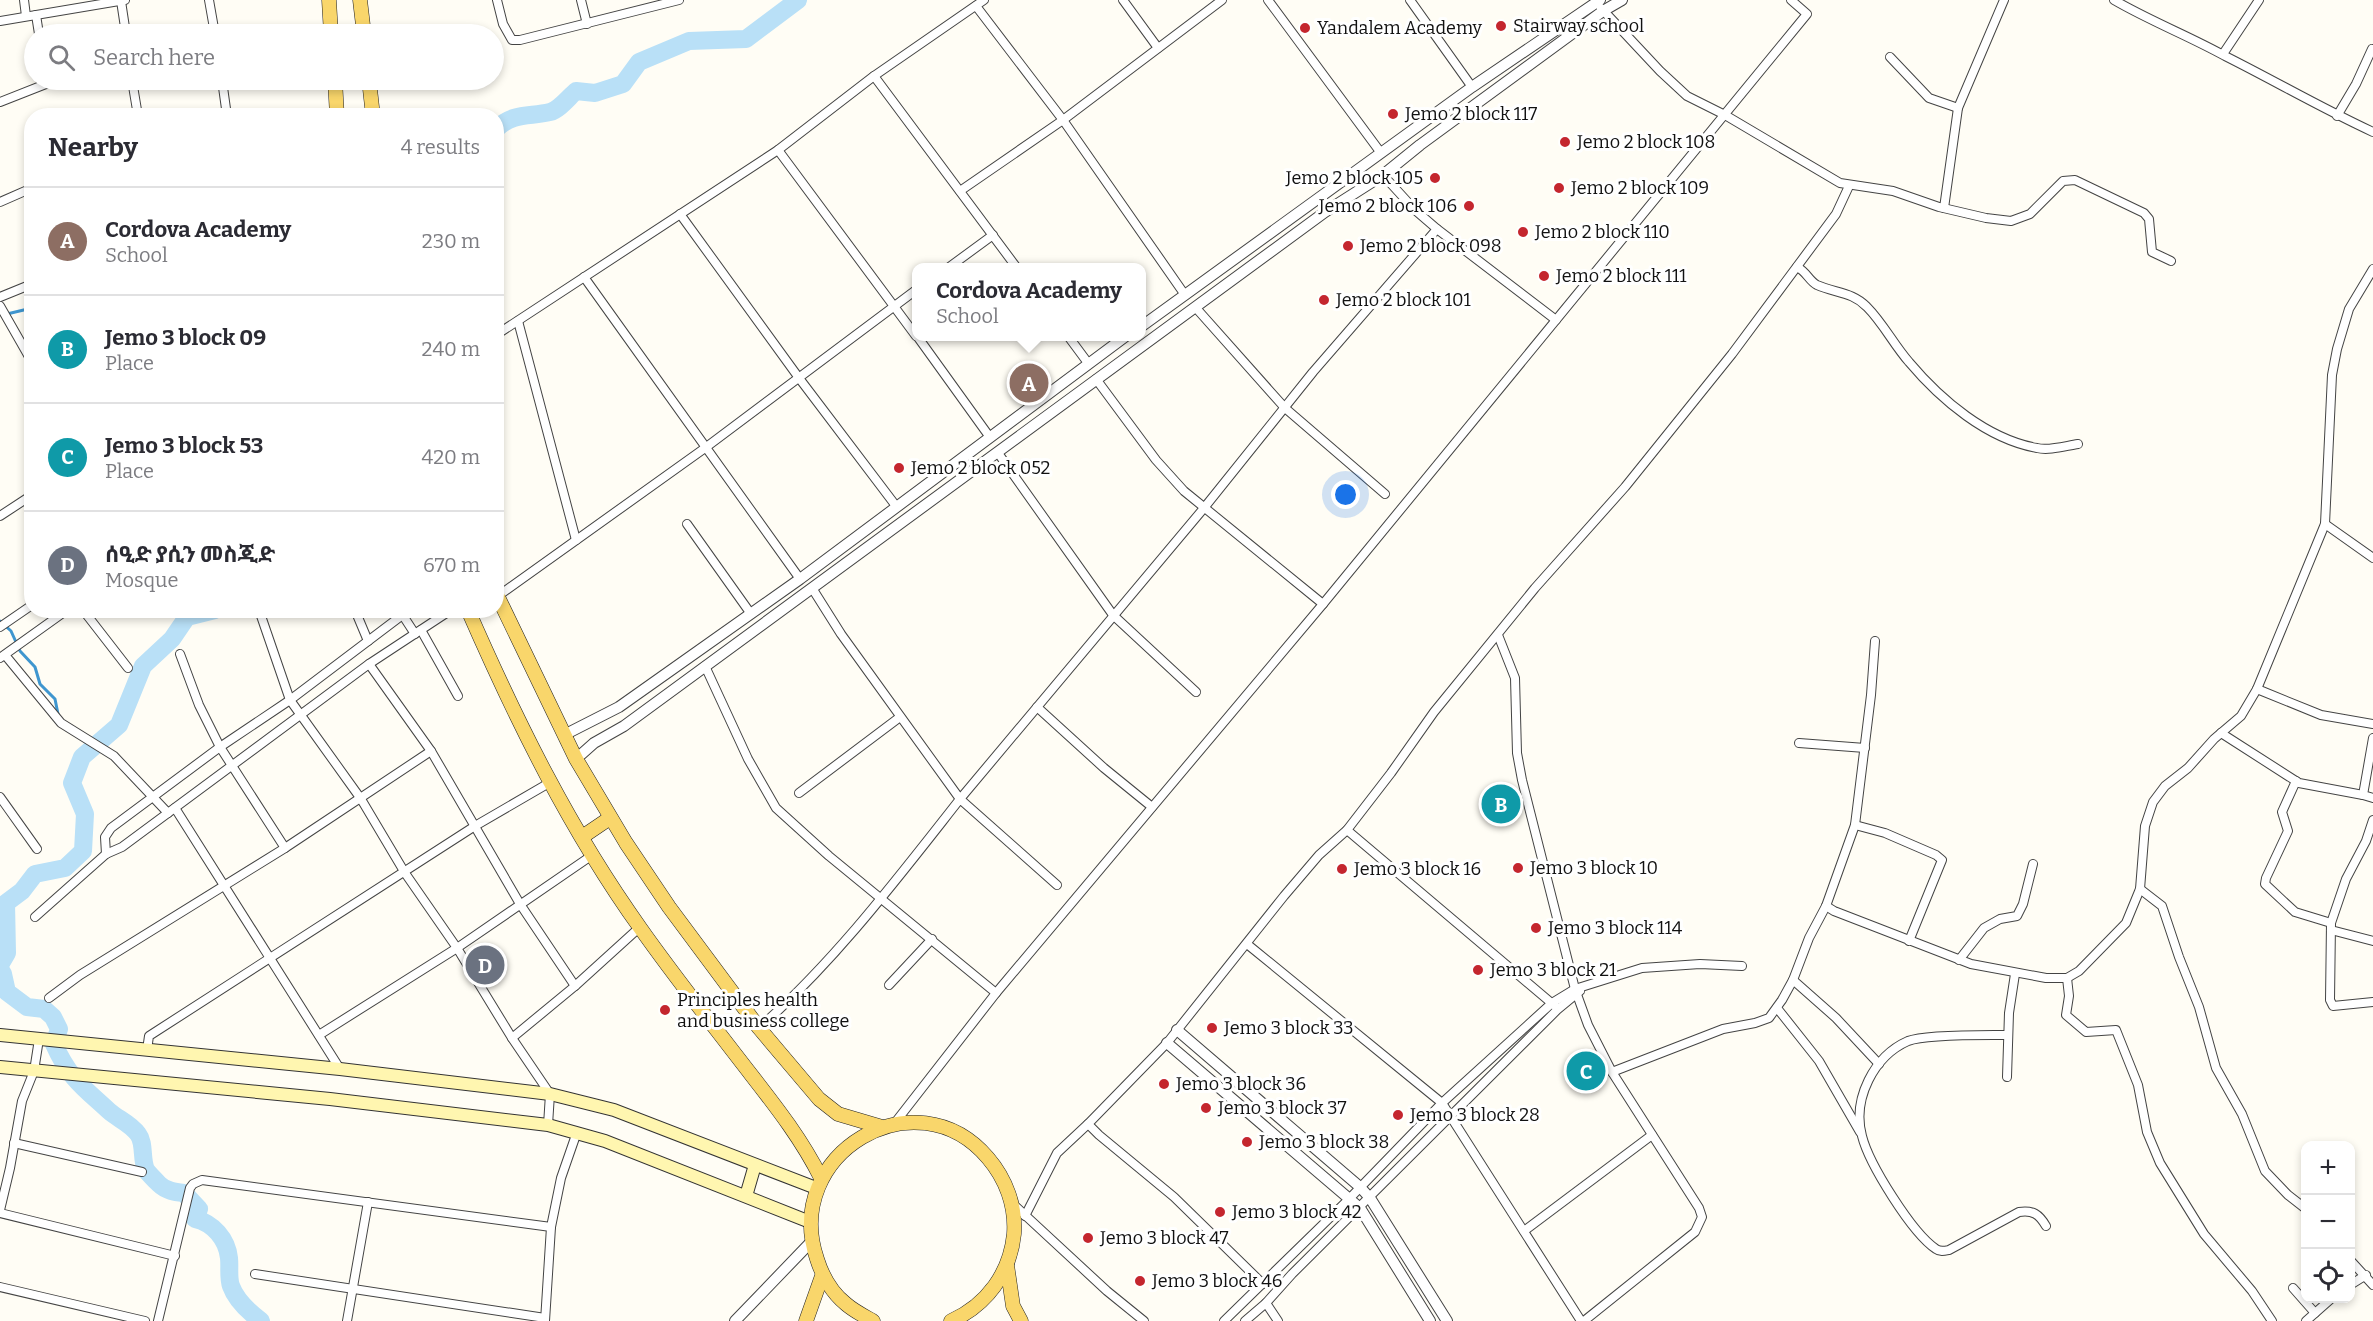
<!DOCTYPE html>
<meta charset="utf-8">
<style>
body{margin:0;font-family:Bitter,"Noto Sans Ethiopic",serif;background:#f2f2f3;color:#2b2b33}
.controls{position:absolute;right:18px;bottom:18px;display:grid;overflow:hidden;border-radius:12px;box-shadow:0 3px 9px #0003}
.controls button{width:54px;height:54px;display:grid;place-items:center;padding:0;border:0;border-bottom:2px solid #e1e1e2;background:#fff;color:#2b2b33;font:30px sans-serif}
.you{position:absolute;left:1346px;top:495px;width:21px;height:21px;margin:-15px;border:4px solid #fff;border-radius:50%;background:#1a73e8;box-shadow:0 0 0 9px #1a73e833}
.badge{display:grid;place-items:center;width:39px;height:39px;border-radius:50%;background:#0f766e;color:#fff;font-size:20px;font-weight:700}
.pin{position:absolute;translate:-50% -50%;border:3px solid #fff;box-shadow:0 2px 6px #0006}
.popup{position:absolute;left:912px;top:263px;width:234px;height:78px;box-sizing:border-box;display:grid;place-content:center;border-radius:12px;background:#fff;filter:drop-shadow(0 2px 4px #0005);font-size:20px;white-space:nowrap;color:#7c7c81}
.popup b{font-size:22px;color:#2b2b33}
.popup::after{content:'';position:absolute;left:50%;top:100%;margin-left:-12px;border:12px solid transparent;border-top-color:#fff}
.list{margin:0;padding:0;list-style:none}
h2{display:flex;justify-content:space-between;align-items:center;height:78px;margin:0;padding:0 24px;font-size:26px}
h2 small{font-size:20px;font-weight:400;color:#7c7c81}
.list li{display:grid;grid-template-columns:39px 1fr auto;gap:18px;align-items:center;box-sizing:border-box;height:108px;padding:0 24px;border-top:2px solid #e1e1e2}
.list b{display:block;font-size:22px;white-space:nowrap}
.list p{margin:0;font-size:20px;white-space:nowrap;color:#7c7c81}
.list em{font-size:20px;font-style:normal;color:#7c7c81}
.icon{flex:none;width:33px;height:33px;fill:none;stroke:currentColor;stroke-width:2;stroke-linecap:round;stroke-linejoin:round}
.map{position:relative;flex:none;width:2373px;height:1321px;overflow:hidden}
.search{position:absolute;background:#fff;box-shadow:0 3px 9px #0003;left:24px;top:24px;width:480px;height:66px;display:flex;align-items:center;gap:15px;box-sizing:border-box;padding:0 21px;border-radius:33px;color:#7c7c81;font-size:22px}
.panel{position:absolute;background:#fff;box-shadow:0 3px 9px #0003;left:24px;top:108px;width:480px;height:510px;border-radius:24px}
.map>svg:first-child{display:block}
</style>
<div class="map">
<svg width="2373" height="1321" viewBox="0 0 2373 1321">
<rect width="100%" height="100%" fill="#fffdf5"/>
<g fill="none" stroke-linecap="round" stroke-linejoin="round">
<g stroke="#3f96cf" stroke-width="3">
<polyline points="7,314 32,308"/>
<polyline points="0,621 11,631 20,651 35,667 40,684 55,699 58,714"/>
</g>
<g stroke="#b9e0f7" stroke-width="18">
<path d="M 496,129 C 514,112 529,117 550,112 C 559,110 569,97 576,91 L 595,93 L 623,84 L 639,62 L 689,41 L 746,39 L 798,0"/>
<polyline points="0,965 7,953 6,903 22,891 35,874 65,868 83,851 85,814 72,783 82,757 119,725 143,666 172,639 187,617 215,610"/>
<path d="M 0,969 L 3,974 L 7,992 L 27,1007 L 44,1009 L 53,1017 L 59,1029 L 54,1044 C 69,1078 83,1087 109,1111 C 118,1119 130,1123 138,1134 C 145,1143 141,1159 146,1170 C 149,1174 155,1180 159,1184 C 166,1191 175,1192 184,1193 L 199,1209 L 195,1219 C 213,1223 227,1239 229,1258 C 230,1267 228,1278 231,1286 C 236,1300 249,1312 261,1321"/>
</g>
<defs>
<g id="minor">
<polyline points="24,0 26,16"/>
<polyline points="209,0 215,34"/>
<polyline points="497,0 503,24 512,40 520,40 679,0"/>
<polyline points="581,0 587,24"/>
<polyline points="1123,0 1158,48"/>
<polyline points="1268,0 1381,153"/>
<polyline points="1410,0 1472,87"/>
<path d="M 2114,0 C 2150,21 2189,36 2225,56 C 2275,81 2323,109 2373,132"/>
<polyline points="121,1 126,34"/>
<polyline points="976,6 1063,120 1185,295"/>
<polyline points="1601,8 1660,71 1687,96 1725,115 1840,183 1893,191 1939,207 1986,218 2011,221 2030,214 2063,181 2075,180 2144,213 2149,219 2152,252 2171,261"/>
<polyline points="36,15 39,34"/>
<polyline points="0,21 125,0"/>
<polyline points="2223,54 2259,0"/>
<polyline points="1890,57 1929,98 1958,108"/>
<polyline points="874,76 1017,268"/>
<polyline points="132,80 138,116"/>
<polyline points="222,80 227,116"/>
<polyline points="0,102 56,80"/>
<polyline points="2337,116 2356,84 2372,49"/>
<polyline points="778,150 916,336"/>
<polyline points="1383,175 1415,210 1437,229 1556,320"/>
<polyline points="960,191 1063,120 1222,0"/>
<polyline points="0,202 32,188"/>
<polyline points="1944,208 1958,108 2004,0"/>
<polyline points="680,214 799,378 896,506"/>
<path d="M 1797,267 C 1807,272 1809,281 1817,285 C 1835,293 1853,292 1867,307 C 1883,323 1894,345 1909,362 C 1941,400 1987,439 2037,448 C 2049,451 2065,446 2078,444"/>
<polyline points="948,268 993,235"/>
<polyline points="584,277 800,579"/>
<polyline points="0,297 32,284"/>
<polyline points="0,306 32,362"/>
<polyline points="1196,308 1285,408 1385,494"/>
<polyline points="518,321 576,540"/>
<polyline points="496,335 778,150 874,76 984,0"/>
<polyline points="917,336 989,436"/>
<polyline points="1068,336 1088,363"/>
<polyline points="1096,379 1156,460 1184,491 1323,604"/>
<polyline points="998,453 1113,615 1196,692"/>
<polyline points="0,516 32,495"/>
<polyline points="687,524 751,614"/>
<polyline points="2325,524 2373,558"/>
<polyline points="812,588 841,634 960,799 1204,508 1313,372 1437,229"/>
<polyline points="498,596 705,448 916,290"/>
<polyline points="83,610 128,668"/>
<polyline points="259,610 290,700 361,799 405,873 457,948 512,1038 550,1094 548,1125"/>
<polyline points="355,610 368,641"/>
<polyline points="400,611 415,634"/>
<polyline points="0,627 32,605"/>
<polyline points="421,630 458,696"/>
<polyline points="1498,635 1515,678 1517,753 1522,780 1575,989 1588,1025 1612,1072 1699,1208 1702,1217 1695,1232 1584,1321"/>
<polyline points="180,654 199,705 220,747 285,848"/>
<polyline points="5,655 61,723 114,756 168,813"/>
<polyline points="0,658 67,610"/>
<polyline points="369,664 431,751 520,904 575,986"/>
<polyline points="705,666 748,759 776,808 829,856 996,993"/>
<polyline points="2257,689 2321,715 2373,724"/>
<polyline points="1037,707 1104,768 1152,807"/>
<polyline points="2221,733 2299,783 2363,795"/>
<polyline points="2373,738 2363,795 2373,798"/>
<polyline points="1799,743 1865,748"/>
<polyline points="2296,781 2282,812 2288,831 2266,878 2265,884 2295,912 2331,923"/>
<polyline points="799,793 900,717"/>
<polyline points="0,797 37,849"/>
<polyline points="175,808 340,1069"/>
<polyline points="2373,820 2366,841 2346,879 2331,923 2330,1000 2333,1006 2373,1002"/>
<polyline points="1855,825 1885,833 1936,855 1942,860 1909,941"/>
<polyline points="1347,830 1555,1006"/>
<polyline points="106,854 105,837 111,828 220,747 290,700 409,610"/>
<polyline points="2140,889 2162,906 2179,957 2199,1007 2216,1068 2242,1114 2265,1171 2288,1195 2306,1209"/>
<polyline points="1826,906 1834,911 1971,964 2046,978 2067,978 2079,971 2126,923 2140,889 2145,826 2153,802 2165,786 2188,768 2214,739 2241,716 2257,689 2325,524 2332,375 2337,349 2349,309 2373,269"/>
<polyline points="35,917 106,854 122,847 369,664 451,610"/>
<polyline points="2331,930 2373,941"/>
<polyline points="1247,944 1442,1103 1581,1321"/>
<polyline points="1959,960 1984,928 2000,919 2017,916 2023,904 2033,864"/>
<polyline points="2067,978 2069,996 2066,1015 2086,1032 2116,1030 2138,1085 2147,1132 2160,1163 2204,1234 2252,1291 2272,1321"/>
<polyline points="1793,980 1836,1018 1879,1064"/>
<polyline points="889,985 932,939"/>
<polyline points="49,998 80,975 285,848 431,751"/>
<polyline points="1777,1008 1819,1061 1860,1132"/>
<path d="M 759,1028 C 835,961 897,879 960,799 L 1057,885"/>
<polyline points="319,1035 457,948 591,856"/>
<path d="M 2008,1035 C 1986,1035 1926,1034 1908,1041 C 1874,1056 1852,1099 1862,1136 C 1869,1164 1912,1233 1936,1249 C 1940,1252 1944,1251 1949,1250 L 2019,1212 C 2033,1210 2039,1214 2046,1226"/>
<polyline points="512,1038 575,986 640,927"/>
<polyline points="147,1050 149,1036 475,826 549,783"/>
<polyline points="1612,1072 1723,1029 1755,1023 1769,1018 1782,1000 1793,980 1809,938 1826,906 1855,825 1871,695 1875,641"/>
<polyline points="2007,1077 2009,1013 2015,974"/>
<polyline points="894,1124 996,993 1323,604 1807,14 1791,0"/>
<polyline points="14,1143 142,1172"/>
<polyline points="1012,1203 1107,1291 1144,1321"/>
<polyline points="0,1210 10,1168 22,1101 34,1071 39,1039"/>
<polyline points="0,1213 175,1256"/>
<polyline points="1025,1216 1057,1153 1088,1124"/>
<polyline points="1524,1231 1652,1135"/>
<polyline points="2350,1260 2373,1285"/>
<polyline points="255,1274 545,1318"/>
<polyline points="1263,1284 1174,1197 1099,1135 1088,1124 1167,1043 1284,896 1319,855 1347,830 1391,773 1434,712 1535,588 1625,487 1732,354 1836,214 1849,186"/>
<polyline points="2350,1285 2366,1275"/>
<polyline points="0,1287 145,1321"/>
<polyline points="2293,1288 2315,1313"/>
<polyline points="1266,1303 1278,1321"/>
<polyline points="158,1321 190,1188 193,1184 202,1180 551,1227"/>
<polyline points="347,1321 368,1202"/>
<polyline points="545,1321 551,1227 561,1178 577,1132"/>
<polyline points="1224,1321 1350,1198 1442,1103 1552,1003 1575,989 1642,968 1700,964 1742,966"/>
<polyline points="1245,1321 1266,1303 1292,1274 1557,1010 1580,991"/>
<polyline points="2306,1321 2332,1298"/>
</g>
<g id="tertiary">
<polyline points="1142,326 1472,87 1600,0"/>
<polyline points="564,735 619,707 800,579 1126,336"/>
<polyline points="576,759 594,743 624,726 1325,212 1383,175 1420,145 1603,11 1622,0"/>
<polyline points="1177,1030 1360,1187 1370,1198 1447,1321"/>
<polyline points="1167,1043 1360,1208 1430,1321"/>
<polyline points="735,1321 811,1242"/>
</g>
<g id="secondary">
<polyline points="0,1035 340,1069 550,1094 614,1110 816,1188"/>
<polyline points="0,1067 330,1099 548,1125 605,1141 810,1222"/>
<polyline points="746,1196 755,1165"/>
</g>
<g id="primary">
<polyline points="329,0 331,34"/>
<polyline points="360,0 364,34"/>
<polyline points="335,80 337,116"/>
<polyline points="369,80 373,116"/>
<polyline points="496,593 576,759 626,843 669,907 759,1028 819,1099 838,1114 882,1127"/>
<path d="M 468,610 C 517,722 570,830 641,929 C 672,973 706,1016 739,1059 C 769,1098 799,1134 821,1178"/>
<polyline points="582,837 610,818"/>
<polyline points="1007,1265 1013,1306 1021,1321"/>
<polyline points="806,1321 822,1276"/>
<path d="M 873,1321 C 864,1316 854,1311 846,1304 C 832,1293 822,1275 817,1259 C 781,1154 916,1073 988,1158 C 1006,1179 1016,1206 1014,1234 C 1010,1273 987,1305 951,1321"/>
</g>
</defs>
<use href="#minor" stroke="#444" stroke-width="10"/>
<use href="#tertiary" stroke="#444" stroke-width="12"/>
<use href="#secondary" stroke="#333" stroke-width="14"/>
<use href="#primary" stroke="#222" stroke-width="15"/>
<use href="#minor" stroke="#fff" stroke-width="8"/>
<use href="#tertiary" stroke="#fff" stroke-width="10"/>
<use href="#secondary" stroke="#fff6b0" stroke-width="12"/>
<use href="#primary" stroke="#f9d66b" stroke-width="14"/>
</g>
<g fill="#c4262e" stroke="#fff" stroke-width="2">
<circle cx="1501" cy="26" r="6"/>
<circle cx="1305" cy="28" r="6"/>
<circle cx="1393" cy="114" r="6"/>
<circle cx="1565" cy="142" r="6"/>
<circle cx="1435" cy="178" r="6"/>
<circle cx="1559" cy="188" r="6"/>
<circle cx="1469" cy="206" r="6"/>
<circle cx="1523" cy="232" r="6"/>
<circle cx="1348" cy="246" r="6"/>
<circle cx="1544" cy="276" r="6"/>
<circle cx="1324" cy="300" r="6"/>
<circle cx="899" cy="468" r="6"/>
<circle cx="1518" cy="868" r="6"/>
<circle cx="1342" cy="869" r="6"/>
<circle cx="1536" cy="928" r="6"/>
<circle cx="1478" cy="970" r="6"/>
<circle cx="665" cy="1010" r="6"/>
<circle cx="1212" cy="1028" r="6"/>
<circle cx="1164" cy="1084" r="6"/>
<circle cx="1206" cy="1108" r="6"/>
<circle cx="1398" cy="1115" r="6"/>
<circle cx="1247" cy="1142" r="6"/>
<circle cx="1220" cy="1212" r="6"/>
<circle cx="1088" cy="1238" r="6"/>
<circle cx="1140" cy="1281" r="6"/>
</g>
<g text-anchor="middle" stroke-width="6" stroke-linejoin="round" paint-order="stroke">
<g font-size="18" fill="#111" stroke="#fff" text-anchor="start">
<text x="1513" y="32">Stairway school</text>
<text x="1317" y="34">Yandalem Academy</text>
<text x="1405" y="120">Jemo 2 block 117</text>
<text x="1577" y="148">Jemo 2 block 108</text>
<text x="1423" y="184" text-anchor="end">Jemo 2 block 105</text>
<text x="1571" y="194">Jemo 2 block 109</text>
<text x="1457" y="212" text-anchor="end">Jemo 2 block 106</text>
<text x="1535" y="238">Jemo 2 block 110</text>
<text x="1360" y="252">Jemo 2 block 098</text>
<text x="1556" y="282">Jemo 2 block 111</text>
<text x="1336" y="306">Jemo 2 block 101</text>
<text x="911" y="474">Jemo 2 block 052</text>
<text x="1530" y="874">Jemo 3 block 10</text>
<text x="1354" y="875">Jemo 3 block 16</text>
<text x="1548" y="934">Jemo 3 block 114</text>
<text x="1490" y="976">Jemo 3 block 21</text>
<text x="677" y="1006">Principles health<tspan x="677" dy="21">and business college</tspan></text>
<text x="1224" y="1034">Jemo 3 block 33</text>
<text x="1176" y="1090">Jemo 3 block 36</text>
<text x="1218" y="1114">Jemo 3 block 37</text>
<text x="1410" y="1121">Jemo 3 block 28</text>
<text x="1259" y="1148">Jemo 3 block 38</text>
<text x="1232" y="1218">Jemo 3 block 42</text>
<text x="1100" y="1244">Jemo 3 block 47</text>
<text x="1152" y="1287">Jemo 3 block 46</text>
</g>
</g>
</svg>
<div class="controls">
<button>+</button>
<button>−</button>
<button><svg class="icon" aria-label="locate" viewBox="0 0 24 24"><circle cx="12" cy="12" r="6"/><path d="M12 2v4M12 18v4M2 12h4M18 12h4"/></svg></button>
</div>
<div class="you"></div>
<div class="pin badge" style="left:1029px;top:383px;background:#8d6e63">A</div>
<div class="popup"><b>Cordova Academy</b>School</div>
<div class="pin badge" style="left:1501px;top:804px;background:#0f9aa8">B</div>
<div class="pin badge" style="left:1586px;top:1071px;background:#0f9aa8">C</div>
<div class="pin badge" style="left:485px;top:965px;background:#6b7280">D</div>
<div class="search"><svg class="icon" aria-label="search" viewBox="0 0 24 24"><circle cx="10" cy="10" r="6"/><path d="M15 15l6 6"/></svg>Search here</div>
<section class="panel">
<h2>Nearby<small>4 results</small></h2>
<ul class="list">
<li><span class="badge" style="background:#8d6e63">A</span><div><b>Cordova Academy</b><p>School</p></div><em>230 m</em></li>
<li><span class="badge" style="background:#0f9aa8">B</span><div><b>Jemo 3 block 09</b><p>Place</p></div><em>240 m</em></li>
<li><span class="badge" style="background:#0f9aa8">C</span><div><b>Jemo 3 block 53</b><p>Place</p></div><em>420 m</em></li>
<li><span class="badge" style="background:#6b7280">D</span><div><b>ሰዒድ ያሲን መስጂድ</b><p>Mosque</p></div><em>670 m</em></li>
</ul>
</section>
</div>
